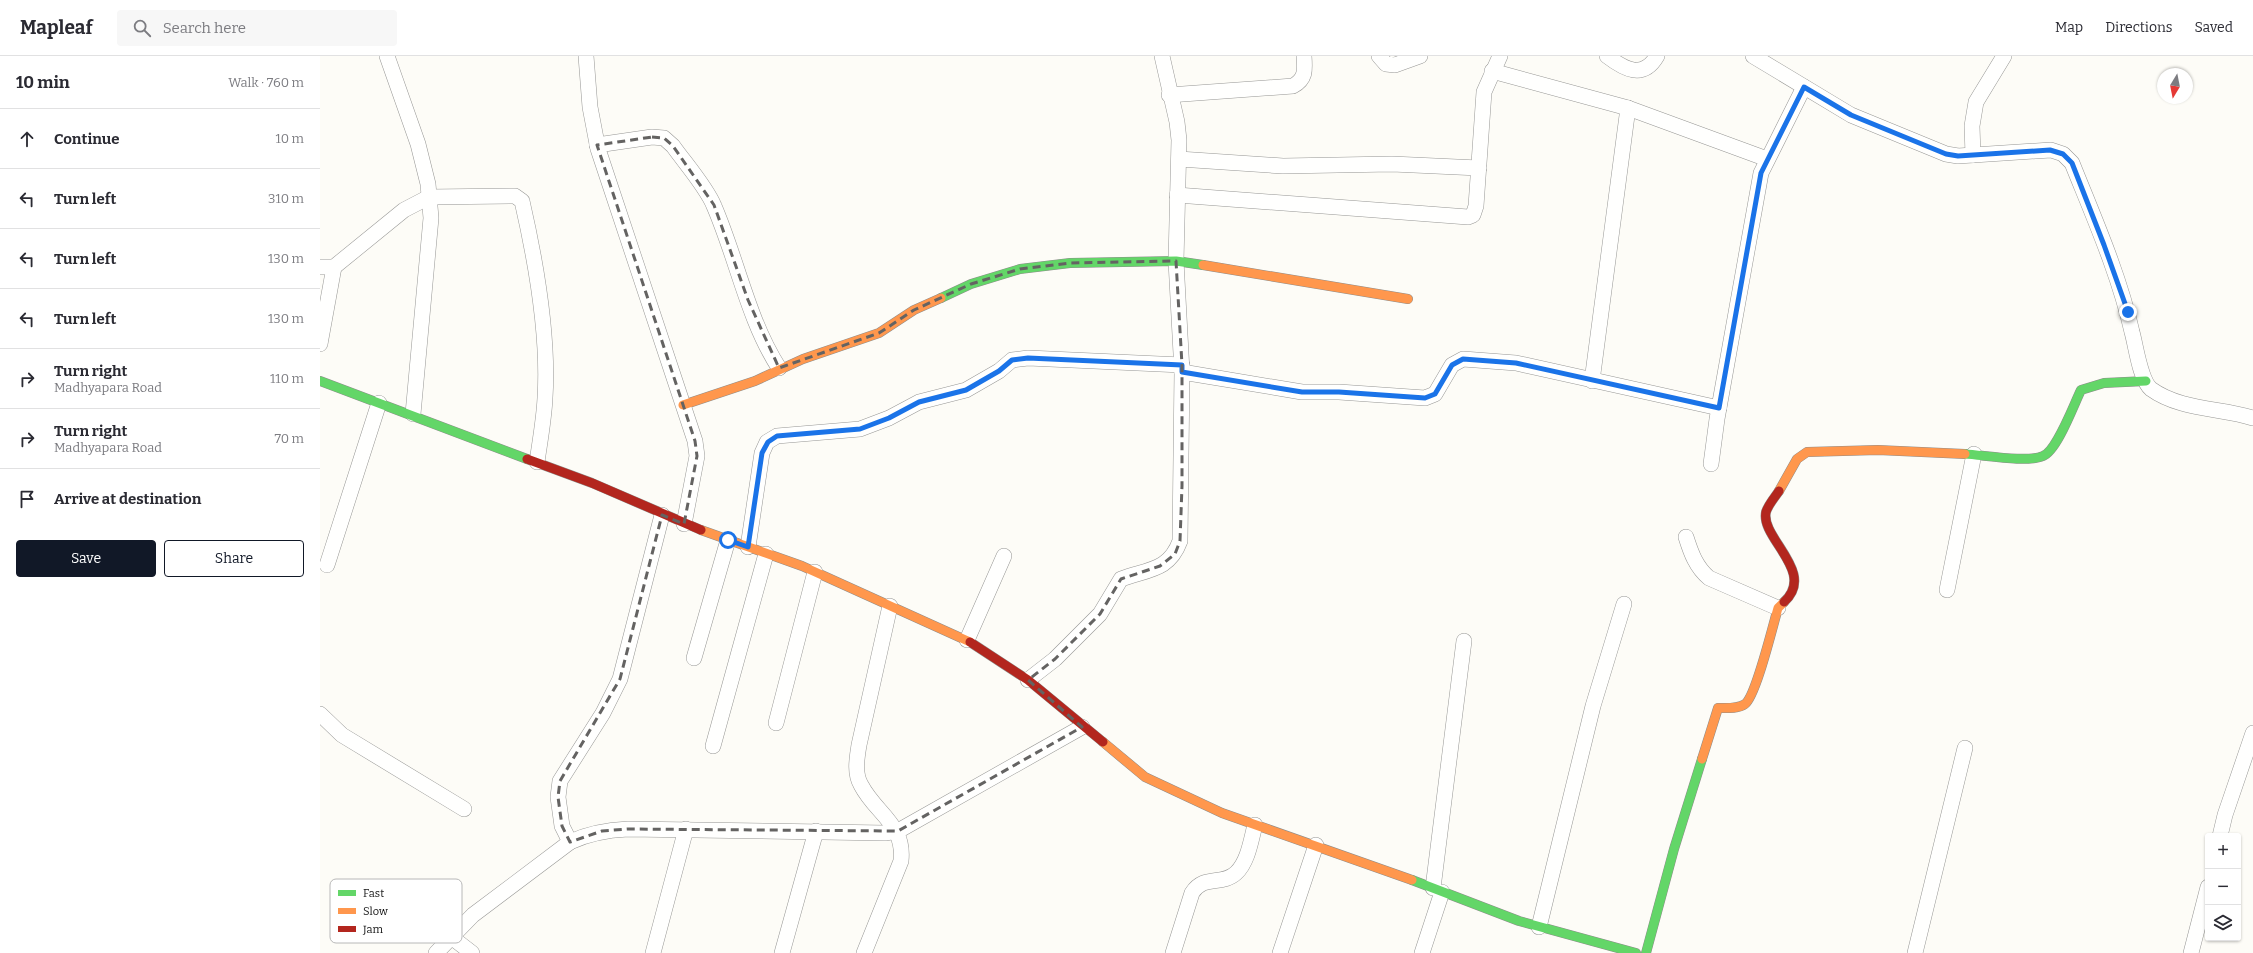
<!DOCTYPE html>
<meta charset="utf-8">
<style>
body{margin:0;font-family:Bitter,serif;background:#f7f7f7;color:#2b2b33}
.controls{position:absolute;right:12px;bottom:12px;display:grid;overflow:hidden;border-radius:4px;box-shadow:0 1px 3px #0004}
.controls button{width:36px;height:36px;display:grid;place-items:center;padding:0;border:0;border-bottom:1px solid #e1e1e2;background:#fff;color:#2b2b33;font:20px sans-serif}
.compass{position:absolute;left:1837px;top:12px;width:36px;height:36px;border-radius:50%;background:#fff;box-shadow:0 1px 3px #0004;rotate:190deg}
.stop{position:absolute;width:12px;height:12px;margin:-9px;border:3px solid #1a73e8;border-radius:50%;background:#fff}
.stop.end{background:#1a73e8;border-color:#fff;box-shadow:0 1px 4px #0008}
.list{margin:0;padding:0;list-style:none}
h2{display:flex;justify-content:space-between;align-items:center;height:52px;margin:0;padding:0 16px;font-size:17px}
h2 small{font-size:13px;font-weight:400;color:#7c7c81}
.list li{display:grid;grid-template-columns:26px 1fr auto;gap:12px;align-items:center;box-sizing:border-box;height:60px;padding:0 16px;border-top:1px solid #e1e1e2}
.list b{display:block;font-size:15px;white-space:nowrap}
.list p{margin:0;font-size:13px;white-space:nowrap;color:#7c7c81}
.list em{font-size:13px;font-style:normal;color:#7c7c81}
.actions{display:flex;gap:8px;padding:12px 16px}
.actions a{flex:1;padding:9px 0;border:1px solid #111827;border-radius:4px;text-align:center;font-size:14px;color:#111827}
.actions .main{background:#111827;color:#fff}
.icon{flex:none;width:22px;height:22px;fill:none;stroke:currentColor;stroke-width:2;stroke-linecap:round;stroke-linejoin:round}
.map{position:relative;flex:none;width:1933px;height:897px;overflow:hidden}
header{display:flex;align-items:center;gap:24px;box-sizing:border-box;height:56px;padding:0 20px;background:#fff;border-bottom:1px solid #e1e1e2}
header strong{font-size:19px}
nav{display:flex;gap:22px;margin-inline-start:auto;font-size:14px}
.search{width:280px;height:36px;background:#f7f7f7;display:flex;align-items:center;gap:10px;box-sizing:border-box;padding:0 14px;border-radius:4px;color:#7c7c81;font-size:15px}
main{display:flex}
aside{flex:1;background:#fff}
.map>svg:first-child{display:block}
</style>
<header>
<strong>Mapleaf</strong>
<div class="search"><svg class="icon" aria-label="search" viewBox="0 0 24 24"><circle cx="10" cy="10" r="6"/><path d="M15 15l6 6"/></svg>Search here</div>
<nav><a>Map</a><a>Directions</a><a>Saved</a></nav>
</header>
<main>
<aside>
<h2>10 min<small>Walk · 760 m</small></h2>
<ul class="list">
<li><svg class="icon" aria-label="ahead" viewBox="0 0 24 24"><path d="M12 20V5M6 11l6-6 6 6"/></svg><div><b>Continue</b></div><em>10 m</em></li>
<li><svg class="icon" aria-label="left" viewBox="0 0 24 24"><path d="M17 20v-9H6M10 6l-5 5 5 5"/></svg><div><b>Turn left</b></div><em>310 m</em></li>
<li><svg class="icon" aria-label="left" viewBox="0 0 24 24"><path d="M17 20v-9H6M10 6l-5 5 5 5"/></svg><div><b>Turn left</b></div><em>130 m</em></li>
<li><svg class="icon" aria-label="left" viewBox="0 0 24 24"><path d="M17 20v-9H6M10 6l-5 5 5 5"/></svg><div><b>Turn left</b></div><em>130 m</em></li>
<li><svg class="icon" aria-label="right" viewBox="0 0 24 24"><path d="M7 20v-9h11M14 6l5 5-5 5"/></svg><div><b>Turn right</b><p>Madhyapara Road</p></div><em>110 m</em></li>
<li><svg class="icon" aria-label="right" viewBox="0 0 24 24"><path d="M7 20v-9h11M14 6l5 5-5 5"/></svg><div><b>Turn right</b><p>Madhyapara Road</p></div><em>70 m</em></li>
<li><svg class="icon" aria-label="arrive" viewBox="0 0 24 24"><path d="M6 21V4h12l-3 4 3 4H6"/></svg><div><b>Arrive at destination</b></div></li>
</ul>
<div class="actions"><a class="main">Save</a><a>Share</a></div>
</aside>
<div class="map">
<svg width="1933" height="897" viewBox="0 0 1933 897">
<rect width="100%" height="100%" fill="#fdfcf7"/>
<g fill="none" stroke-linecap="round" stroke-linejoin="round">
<defs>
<g id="street">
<polyline points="67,0 98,88 108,128 111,162 93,358"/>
<polyline points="266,0 270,51 278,93 375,385 377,400 364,468"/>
<polyline points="1059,0 1066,8 1075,9 1100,0"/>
<path d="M 1287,0 C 1304,13 1323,24 1337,0"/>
<path d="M 1433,0 L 1531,59 L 1626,98 L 1638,100 L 1731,94 L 1743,98 L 1752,107 C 1774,162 1799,218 1812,276 C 1816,290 1820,324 1831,333 C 1860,354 1901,352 1933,362"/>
<polyline points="1172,15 1308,52 1447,103"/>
<path d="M 849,39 L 973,30 C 986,23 985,14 984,0"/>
<path d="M 277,89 L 332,81 L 344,82 L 353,90 C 365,107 387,132 394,150 C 417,203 428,264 459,312"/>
<polyline points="1653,99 1652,70 1656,46 1684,0"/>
<polyline points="859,103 963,110 1072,108 1159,112"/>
<polyline points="857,139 1148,161 1153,159 1156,150 1164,36 1180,0"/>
<path d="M 0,211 L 14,211 L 84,154 L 109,141 L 195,140 L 202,145 C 216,206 229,279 225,342 C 224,363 220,385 217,406"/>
<polyline points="0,288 14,211"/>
<polyline points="862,316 982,336 1019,336 1105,342 1115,338 1132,309 1143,303 1196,307 1399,352"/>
<polyline points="1272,325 1308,52"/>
<polyline points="1391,408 1397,363 1441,117 1484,31"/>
<path d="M 1366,481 C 1371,497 1376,511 1389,522 L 1458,552"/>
<polyline points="428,491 442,397 447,386 457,380 540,373 569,362 599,346 646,334 679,315 692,304 708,302 862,309"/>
<polyline points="7,509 59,347"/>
<polyline points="1627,534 1654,398"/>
<polyline points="647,584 684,500"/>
<polyline points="374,602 408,484"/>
<path d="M 708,624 L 735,603 L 780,558 L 801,523 C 828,513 849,515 860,485 L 862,316 L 856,205 L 859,84 L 857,66 L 842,0"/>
<polyline points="0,658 22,679 144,753"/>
<polyline points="456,667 495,516"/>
<polyline points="393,690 446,498"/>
<polyline points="1900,780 1905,759 1933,677"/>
<polyline points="250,786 242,770 238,741 240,725 283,657 300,623 342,459"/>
<polyline points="1113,832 1144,585"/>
<polyline points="1219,871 1273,650 1304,548"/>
<polyline points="130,880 152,897"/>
<path d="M 116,897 L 153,859 L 250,786 C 269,777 287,774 308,773 L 565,777 L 578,775 L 762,671"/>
<polyline points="333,897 366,773"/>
<polyline points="462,897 496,775"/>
<path d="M 544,897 L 581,805 C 585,768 556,758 541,729 C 534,717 537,702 539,689 L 570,550"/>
<path d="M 853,897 L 872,837 C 884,818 902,830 916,817 C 928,806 931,784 935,769"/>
<polyline points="960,897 996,789"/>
<polyline points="1102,897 1122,836"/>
<polyline points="1595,897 1645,692"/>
<polyline points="1871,897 1888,831"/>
</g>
<g id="fast">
<polyline points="621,242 651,228 700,213 750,207 856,205 883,209"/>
<polyline points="0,325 207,403"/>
<path d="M 1645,398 C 1664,399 1707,407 1723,400 C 1737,395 1754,348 1761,334 L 1784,327 L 1826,325"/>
<polyline points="1092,824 1199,865 1316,897"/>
<polyline points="1326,897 1354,793 1382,703"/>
</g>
<g id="slow">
<polyline points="883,209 1088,243"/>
<polyline points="363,349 435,325 483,303 559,277 594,254 621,242"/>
<polyline points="1459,435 1477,403 1487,396 1558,394 1645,398"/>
<polyline points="381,474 482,510 650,586"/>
<polyline points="783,686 825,721 902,757 1092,824"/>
<path d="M 1382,703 L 1398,652 C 1406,652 1418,653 1425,648 C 1436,640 1453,569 1458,552 L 1464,546"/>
</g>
<g id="jam">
<polyline points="207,403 272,427 381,474"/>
<path d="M 1459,435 C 1455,441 1448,449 1446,456 C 1440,482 1497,516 1464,546"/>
<polyline points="650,586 708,624 783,686"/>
</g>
</defs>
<use href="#street" stroke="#979795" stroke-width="16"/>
<use href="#fast" stroke="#8e8d8b" stroke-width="10"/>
<use href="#slow" stroke="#8e8d8b" stroke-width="10"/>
<use href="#jam" stroke="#8e8d8b" stroke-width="10"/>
<use href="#street" stroke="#fffffe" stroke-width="15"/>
<use href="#fast" stroke="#63d668" stroke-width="9"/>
<use href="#slow" stroke="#ff974d" stroke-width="9"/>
<use href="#jam" stroke="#b3261e" stroke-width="9"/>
</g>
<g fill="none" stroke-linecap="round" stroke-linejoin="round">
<polyline stroke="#1a73e8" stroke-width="5" points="408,484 428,491 442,397 448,386 457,380 540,373 569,362 599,346 646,334 679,315 692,304 708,302 862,309 862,316 982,336 1019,336 1105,342 1115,338 1132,309 1143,303 1196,307 1399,352 1441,117 1484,31 1531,59 1626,98 1638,100 1730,94 1743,98 1752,107 1784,189 1808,256"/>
</g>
<path fill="none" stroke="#646362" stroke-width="3" stroke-dasharray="8 5" stroke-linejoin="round" d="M 332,81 L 344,82 L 353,90 L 394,149 L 428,244 L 459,312 L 559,277 L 594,254 L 651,228 L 700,213 L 750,207 L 856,205 L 862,309 L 862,430 L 860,485 L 855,498 L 840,510 L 801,523 L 780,558 L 735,603 L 708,624 L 762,671 L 578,775 L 308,773 L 282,775 L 250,786 L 242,770 L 238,741 L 240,725 L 300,623 L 342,459 L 364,468 L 377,400 L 375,385 L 277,89 Z"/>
<rect x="10" y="823" width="132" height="64" rx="6" fill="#fff" stroke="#b8b8b8" stroke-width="1"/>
<rect x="18" y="834" width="18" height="6" fill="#63d668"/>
<rect x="18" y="852" width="18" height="6" fill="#ff974d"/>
<rect x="18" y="870" width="18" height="6" fill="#b3261e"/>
<g font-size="11" fill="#111">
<text x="43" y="841">Fast</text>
<text x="43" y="859">Slow</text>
<text x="43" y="877">Jam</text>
</g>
</svg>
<div class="controls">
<button>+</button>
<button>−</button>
<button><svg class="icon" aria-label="layers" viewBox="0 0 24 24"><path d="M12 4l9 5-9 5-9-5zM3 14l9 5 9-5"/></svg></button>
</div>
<svg class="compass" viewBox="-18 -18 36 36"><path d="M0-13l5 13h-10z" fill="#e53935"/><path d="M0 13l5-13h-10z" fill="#7c7c81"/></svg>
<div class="stop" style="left:408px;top:484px"></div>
<div class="stop end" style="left:1808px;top:256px"></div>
</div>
</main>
